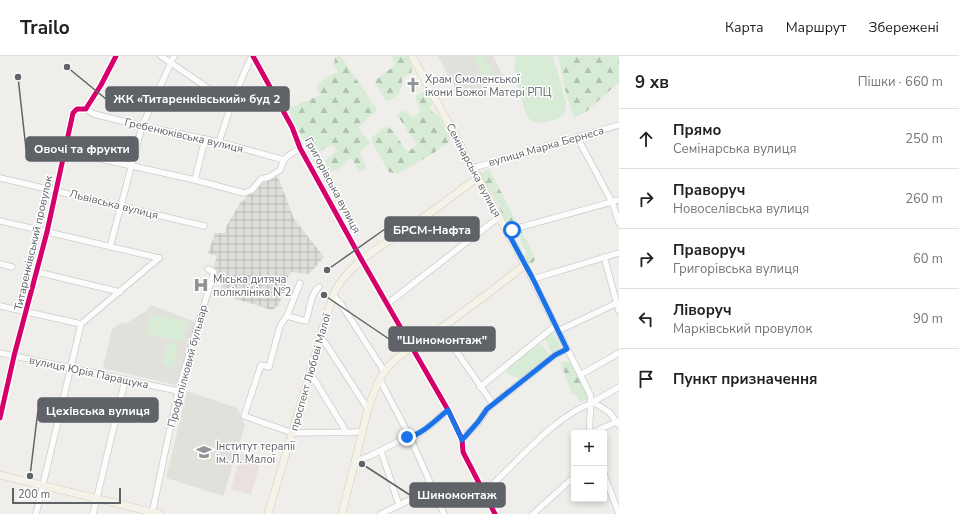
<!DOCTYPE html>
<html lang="uk">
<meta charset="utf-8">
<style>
body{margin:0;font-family:"Nunito Sans",sans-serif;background:#f2f2f2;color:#222}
.controls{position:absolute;right:12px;bottom:12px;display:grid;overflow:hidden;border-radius:4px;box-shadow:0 2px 6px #0003}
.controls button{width:36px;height:36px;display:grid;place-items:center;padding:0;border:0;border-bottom:1px solid #e0e0e0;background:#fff;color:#222;font:20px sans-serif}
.scale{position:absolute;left:12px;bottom:10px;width:109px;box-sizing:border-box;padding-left:4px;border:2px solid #5f6368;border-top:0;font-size:11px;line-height:14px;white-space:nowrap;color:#5f6368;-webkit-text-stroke:3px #fff;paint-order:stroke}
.stop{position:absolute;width:12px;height:12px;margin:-9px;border:3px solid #1a73e8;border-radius:50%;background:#fff}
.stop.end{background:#1a73e8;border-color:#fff;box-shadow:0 1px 4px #0008}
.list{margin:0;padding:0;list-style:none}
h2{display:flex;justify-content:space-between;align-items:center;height:52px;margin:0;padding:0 16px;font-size:17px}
h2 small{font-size:13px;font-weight:400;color:#767676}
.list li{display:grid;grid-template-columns:26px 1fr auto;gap:12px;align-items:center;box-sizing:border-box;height:60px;padding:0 16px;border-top:1px solid #e0e0e0}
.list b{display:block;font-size:15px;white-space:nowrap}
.list p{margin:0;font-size:13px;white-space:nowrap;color:#767676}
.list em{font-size:13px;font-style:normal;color:#767676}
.icon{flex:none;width:22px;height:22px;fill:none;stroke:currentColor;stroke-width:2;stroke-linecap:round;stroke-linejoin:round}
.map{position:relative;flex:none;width:619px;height:458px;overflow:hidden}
header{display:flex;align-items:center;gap:24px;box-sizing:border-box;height:56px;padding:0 20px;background:#fff;border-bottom:1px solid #e0e0e0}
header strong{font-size:19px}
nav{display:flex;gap:22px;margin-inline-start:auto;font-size:14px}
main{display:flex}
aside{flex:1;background:#fff}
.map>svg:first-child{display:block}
</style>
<header>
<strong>Trailo</strong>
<nav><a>Карта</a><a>Маршрут</a><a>Збережені</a></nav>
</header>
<main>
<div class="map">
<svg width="619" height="458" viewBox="0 0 619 458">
<defs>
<pattern id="industrial-grid" width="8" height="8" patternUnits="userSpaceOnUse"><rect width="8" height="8" fill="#dfddda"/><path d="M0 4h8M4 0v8" fill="none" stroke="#b8b7b5"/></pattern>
<pattern id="forest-firs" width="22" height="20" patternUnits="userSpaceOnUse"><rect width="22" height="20" fill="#d8ebd6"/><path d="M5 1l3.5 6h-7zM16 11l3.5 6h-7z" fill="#b2c2b1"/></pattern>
</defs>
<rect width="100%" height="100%" fill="#efeeea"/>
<polygon fill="url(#industrial-grid)" points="278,121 294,163 324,201 309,218 292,216 289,218 279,249 272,254 220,238 222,227 216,225 214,209 217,200 208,197 215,177 225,177 227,169 242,144 244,145 248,138 252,138 259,126"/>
<g fill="#e2e0da">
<polygon points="438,0 493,0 503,20 461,43"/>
<polygon points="151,249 193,265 195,268 176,329 103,312 112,273 123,266 125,268 146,255"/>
<polygon points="187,335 237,352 245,369 223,440 166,422"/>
</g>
<polygon fill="#eae0de" points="241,397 261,403 251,439 231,433"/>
<g fill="#d8ebd6">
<polygon points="475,0 484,0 493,16 483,21 473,1"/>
<path d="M 516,0 L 553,0 L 566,46 C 566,51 566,55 563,59 C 557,65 540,69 532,65 C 529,64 528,61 526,58 C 522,42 511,16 516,0 Z"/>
<polygon points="150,258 188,266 183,286 146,278"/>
<polygon points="552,275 561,292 555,297 550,295 545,282 547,278"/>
<polygon points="167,286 178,289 174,311 162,309"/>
<polygon points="537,287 543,290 551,300 521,323 508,318 504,313"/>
</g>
<g fill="url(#forest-firs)">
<path d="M 339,0 L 342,2 L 376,52 L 377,55 L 359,70 L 359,73 L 370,87 L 360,96 L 366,111 L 366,113 L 363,115 L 359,115 L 351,102 C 342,106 343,114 331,115 L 327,111 L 325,105 L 337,95 L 334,90 L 331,89 L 322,94 L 315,100 L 311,97 L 289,57 L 289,54 L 290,52 L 320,39 L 316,31 L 326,21 L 338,16 L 334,8 L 335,2 Z"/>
<path d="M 390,0 L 408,0 L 412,12 L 411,17 L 402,23 C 403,35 399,38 389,45 L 385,43 L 375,27 L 376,24 L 394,10 L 395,6 Z"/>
<polygon points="558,0 619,0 619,26 587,55 574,62 566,37"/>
<polygon points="425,35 432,48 430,52 433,57 438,58 449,81 450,85 432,98 397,118 389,116 372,86 372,81 385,71 388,71 392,74 407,95 409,95 417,89 416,87 397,59 403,55 406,55 413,61 420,56 419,51 415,40"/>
<polygon points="489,113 516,165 515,167 510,169 506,168 499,149 479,117"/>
<polygon points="521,174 535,201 535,204 531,208 527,206 524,201 527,197 521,187 520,182 515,179 515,175"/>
<polygon points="567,305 571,306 588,341 586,344 580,346 577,340 572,338 561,308 562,306"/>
</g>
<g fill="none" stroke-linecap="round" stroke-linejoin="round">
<defs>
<g id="minor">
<polyline points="161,0 231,48"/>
<polyline points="253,0 292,71 300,92 360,201 448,354 462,383 463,396 495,458"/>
<polyline points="86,53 94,58 142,70 219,86 284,104"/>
<polyline points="577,81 612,146 619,167"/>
<path d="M 219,86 C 228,57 238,29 251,2 L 254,1"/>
<polyline points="65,95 195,124 244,137 252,134 261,123 269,121 280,114 284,104 288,100 300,92"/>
<polyline points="473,112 619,69"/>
<polyline points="0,122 204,170"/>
<polyline points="195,124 205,83"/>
<polyline points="0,165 159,202"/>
<polyline points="507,175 619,144"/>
<polyline points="110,191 142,70 174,0"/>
<polyline points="604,201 619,255"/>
<polyline points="0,208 12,211"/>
<path d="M 525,209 L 590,338 C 593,351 588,364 590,377"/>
<polyline points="37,216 120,236"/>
<polyline points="533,223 619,197"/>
<polyline points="300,227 287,260 280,270 269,311 261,309 244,360 293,377 362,376"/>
<polyline points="333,239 341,248 384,315"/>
<polyline points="387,248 499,161"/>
<polyline points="0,250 81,268"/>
<path d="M 287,260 L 306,265 C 310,254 310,238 319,231"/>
<polyline points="440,272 493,348"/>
<polyline points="558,275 617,247"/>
<polyline points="319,282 324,285 368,353"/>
<polyline points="0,297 178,335"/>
<polyline points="308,319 314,323 347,377"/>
<polyline points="580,319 619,297"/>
<polyline points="380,324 410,381 444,458"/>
<polyline points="480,331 555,270"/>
<polyline points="593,346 619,331"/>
<polyline points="592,347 593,346 609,356 619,369"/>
<polyline points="0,362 14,300 47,176 73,57 77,53 86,53 87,51 101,29 116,0"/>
<polyline points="591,377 619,365"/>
<polyline points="462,383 478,367 487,353 555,299 567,293"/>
<polyline points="381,395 399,449"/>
<path d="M 355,405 L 370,400 L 407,381 C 422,380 437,363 448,354"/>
<polyline points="604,418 619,458"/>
<path d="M 484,436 C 517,408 551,362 592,347"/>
<polyline points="36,458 81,268 159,202"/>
<polyline points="93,458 125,324"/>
<polyline points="152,458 178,335 214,216 208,213"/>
<polyline points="381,458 432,433"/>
<polyline points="533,458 574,421"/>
</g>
<g id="major">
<polyline points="0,419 160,458"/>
<path d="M 268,458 L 333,239 C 349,205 385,189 414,168 C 436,153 457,137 478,121"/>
<path d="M 342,458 L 368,353 C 374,336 379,319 392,307 C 402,296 415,291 427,282 C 460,259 493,234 525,209 L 412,0"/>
</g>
</defs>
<use href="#minor" stroke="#cbcccc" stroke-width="7"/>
<use href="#major" stroke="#d7ceb8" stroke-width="8"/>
<use href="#minor" stroke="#fdfcfc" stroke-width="5.5"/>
<use href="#major" stroke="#f4f2e9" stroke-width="7"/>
<defs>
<g id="cycleway">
<polyline points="253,0 292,71 300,92 360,201 448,354 462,383 463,396 495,458"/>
<polyline points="0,362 14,300 47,176 73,57 77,53 86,53 87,51 101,29 116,0"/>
</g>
</defs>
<use href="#cycleway" stroke="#fff" stroke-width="8"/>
<use href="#cycleway" stroke="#d6006c" stroke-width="5"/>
</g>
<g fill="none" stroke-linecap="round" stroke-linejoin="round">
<path stroke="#1a73e8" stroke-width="5" d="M 407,381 C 421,380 437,363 448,354 L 462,384 L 478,366 L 487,353 L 555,299 L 567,293 L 533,223 L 507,175 L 512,174"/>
</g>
<defs>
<symbol id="church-bare" viewBox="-9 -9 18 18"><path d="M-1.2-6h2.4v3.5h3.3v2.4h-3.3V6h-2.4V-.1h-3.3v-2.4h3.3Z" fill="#919496" stroke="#fff" stroke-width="2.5" paint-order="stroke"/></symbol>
<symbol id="hospital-bare" viewBox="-9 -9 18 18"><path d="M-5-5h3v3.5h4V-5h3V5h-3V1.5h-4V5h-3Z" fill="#919496" stroke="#fff" stroke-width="2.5" paint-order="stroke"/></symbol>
<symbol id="university-bare" viewBox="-9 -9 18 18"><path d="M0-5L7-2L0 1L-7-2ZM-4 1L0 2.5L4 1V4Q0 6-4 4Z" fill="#919496" stroke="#fff" stroke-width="2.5" paint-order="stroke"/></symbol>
</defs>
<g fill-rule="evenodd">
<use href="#church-bare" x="402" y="18" width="22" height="22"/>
<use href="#hospital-bare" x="190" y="218" width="22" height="22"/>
<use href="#university-bare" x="193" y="385" width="22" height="22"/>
</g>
<g text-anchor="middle" stroke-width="3" stroke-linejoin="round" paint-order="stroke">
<g font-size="11" fill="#5f6368" stroke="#fff" text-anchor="start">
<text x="425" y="27">Храм Смоленської<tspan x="425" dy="13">ікони Божої Матері РПЦ</tspan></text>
<text x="213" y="227">Міська дитяча<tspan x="213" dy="13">поліклініка №2</tspan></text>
<text x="216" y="394">Інститут терапії<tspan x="216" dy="13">ім. Л. Малої</tspan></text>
</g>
<g font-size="11" fill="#5f6368" stroke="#fff">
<text transform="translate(184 79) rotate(13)" y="4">Гребенюківська вулиця</text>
<text transform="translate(546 90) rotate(-16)" y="4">вулиця Марка Бернеса</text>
<text transform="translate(474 114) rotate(62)" y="4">Семінарська вулиця</text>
<text transform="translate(333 129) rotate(62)" y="4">Григорівська вулиця</text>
<text transform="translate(114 148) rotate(14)" y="4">Львівська вулиця</text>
<text transform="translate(33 187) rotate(-77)" y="4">Титаренківський провулок</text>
<text transform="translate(187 310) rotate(-75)" y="4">Профспілковий бульвар</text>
<text transform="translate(89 316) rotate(12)" y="4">вулиця Юрія Паращука</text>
<text transform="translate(310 316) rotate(-74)" y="4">проспект Любові Малої</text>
</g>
</g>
<path fill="none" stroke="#5f6368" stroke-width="1.5" d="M67 11L106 43M18 21L26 93M327 214L385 173M324 239L389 283M30 420L38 354M362 408L410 439"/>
<g fill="#5f6368" stroke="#fff" stroke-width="1.5">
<circle cx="67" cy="11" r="4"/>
<circle cx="18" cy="21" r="4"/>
<circle cx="327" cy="214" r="4"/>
<circle cx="324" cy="239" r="4"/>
<circle cx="30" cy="420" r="4"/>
<circle cx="362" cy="408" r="4"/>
</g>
<g fill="#5f6368" stroke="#5f6368" stroke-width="1.5">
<rect x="106" y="31" width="183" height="24" rx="4"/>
<rect x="26" y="81" width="112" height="24" rx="4"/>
<rect x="385" y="161" width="94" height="24" rx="4"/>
<rect x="389" y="271" width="106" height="24" rx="4"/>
<rect x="38" y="342" width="120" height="24" rx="4"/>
<rect x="410" y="427" width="95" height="24" rx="4"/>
</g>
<g font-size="12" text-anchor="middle" font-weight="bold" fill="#fff">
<text x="197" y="47">ЖК «Титаренківський» буд 2</text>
<text x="82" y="97">Овочі та фрукти</text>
<text x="432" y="178">БРСМ-Нафта</text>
<text x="442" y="288">"Шиномонтаж"</text>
<text x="98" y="359">Цехівська вулиця</text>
<text x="457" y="443">Шиномонтаж</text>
</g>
</svg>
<div class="controls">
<button>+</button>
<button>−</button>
</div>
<div class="scale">200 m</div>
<div class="stop" style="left:512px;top:174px"></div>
<div class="stop end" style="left:407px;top:381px"></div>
</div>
<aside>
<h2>9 хв<small>Пішки · 660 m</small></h2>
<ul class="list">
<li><svg class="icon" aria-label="ahead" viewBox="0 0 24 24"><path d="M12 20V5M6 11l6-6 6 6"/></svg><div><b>Прямо</b><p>Семінарська вулиця</p></div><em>250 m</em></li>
<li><svg class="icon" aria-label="right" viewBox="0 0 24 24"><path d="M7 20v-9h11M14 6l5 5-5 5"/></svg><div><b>Праворуч</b><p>Новоселівська вулиця</p></div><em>260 m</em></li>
<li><svg class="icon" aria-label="right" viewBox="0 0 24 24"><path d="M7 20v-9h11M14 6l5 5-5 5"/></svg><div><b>Праворуч</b><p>Григорівська вулиця</p></div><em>60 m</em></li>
<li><svg class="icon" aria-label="left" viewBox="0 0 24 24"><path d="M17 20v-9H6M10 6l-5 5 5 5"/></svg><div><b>Ліворуч</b><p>Марківський провулок</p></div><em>90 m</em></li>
<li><svg class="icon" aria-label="arrive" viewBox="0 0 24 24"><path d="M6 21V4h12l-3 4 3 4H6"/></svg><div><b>Пункт призначення</b></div></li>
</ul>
</aside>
</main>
